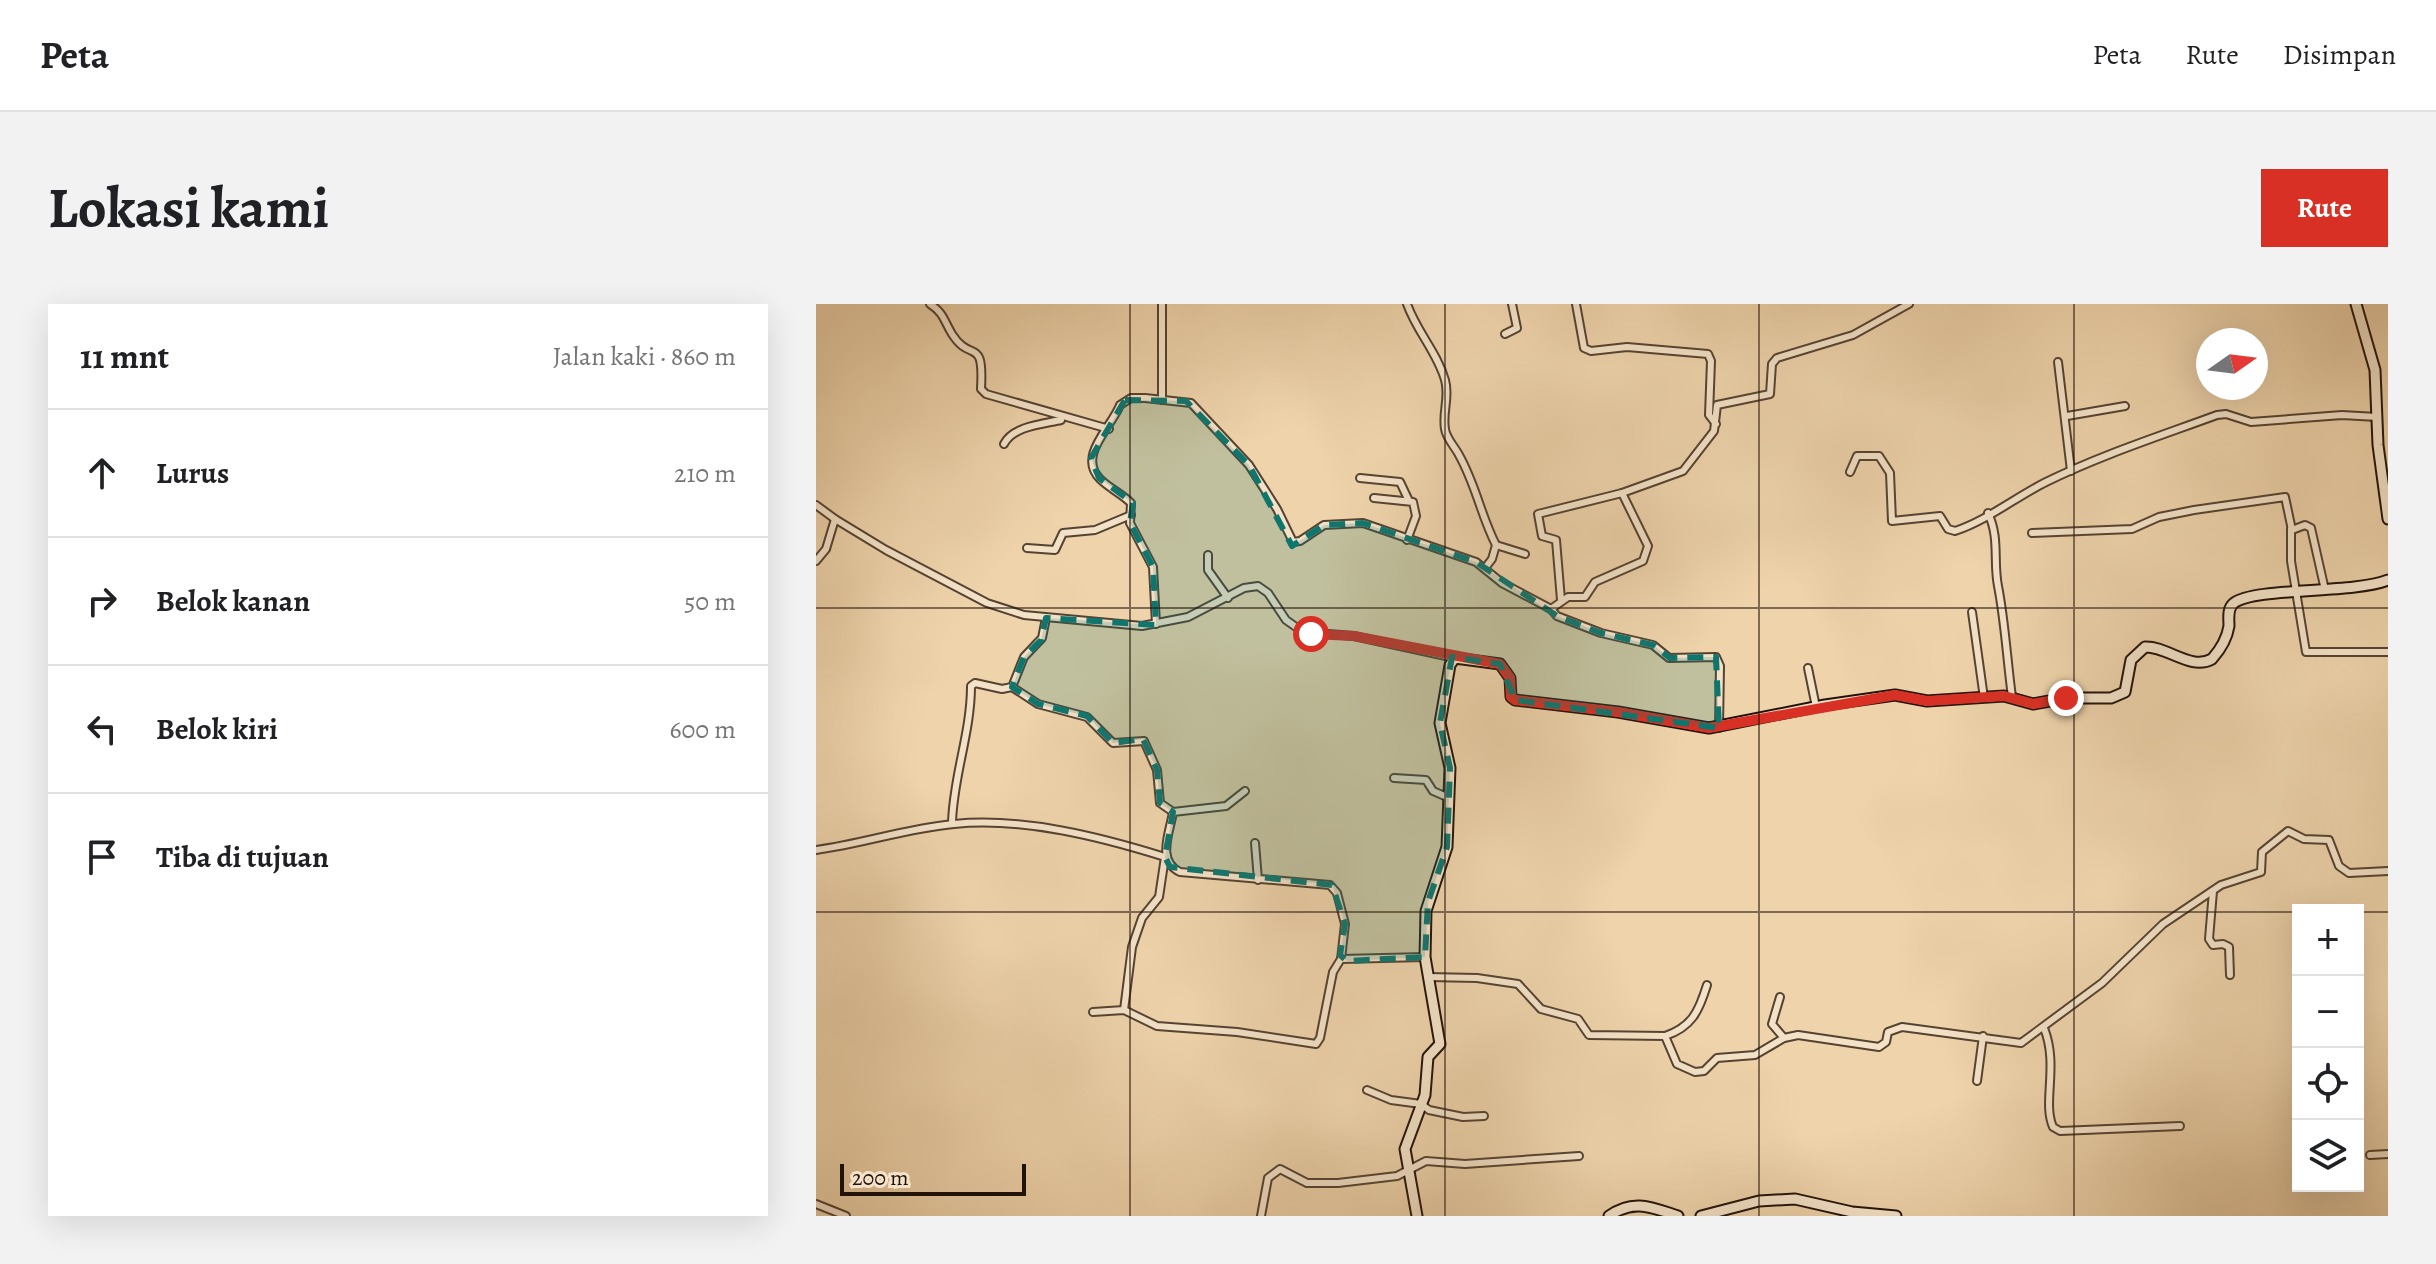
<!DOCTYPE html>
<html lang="id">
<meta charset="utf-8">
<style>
body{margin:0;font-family:Alegreya,serif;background:#f2f2f2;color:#202124}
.controls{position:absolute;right:24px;bottom:24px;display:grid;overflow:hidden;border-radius:0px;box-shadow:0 8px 32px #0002}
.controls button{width:72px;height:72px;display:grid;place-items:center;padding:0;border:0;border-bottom:2px solid #e0e0e0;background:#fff;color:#202124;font:40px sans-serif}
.compass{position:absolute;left:1380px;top:24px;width:72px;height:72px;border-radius:50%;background:#fff;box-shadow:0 8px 32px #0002;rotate:76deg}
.scale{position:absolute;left:24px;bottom:20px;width:186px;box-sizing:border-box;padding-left:8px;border:4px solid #22130a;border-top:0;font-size:22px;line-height:28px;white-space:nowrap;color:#22130a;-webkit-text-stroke:6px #f4e2c8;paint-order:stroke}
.stop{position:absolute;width:24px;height:24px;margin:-18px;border:6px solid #d93025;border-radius:50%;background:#fff}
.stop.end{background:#d93025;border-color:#fff;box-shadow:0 2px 8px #0008}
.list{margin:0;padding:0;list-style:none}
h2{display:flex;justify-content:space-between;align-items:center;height:104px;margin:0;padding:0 32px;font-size:34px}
h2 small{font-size:26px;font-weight:400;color:#757577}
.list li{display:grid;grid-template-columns:52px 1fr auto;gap:24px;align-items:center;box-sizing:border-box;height:128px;padding:0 32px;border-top:2px solid #e0e0e0}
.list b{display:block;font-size:30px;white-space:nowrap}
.list em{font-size:26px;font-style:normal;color:#757577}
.icon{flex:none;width:44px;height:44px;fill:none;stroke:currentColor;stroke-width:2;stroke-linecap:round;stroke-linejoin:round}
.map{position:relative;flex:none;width:1572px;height:912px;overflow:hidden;border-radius:0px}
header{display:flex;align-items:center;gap:48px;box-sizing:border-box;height:112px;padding:0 40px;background:#fff;border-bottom:2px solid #e0e0e0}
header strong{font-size:38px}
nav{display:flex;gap:44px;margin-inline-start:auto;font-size:28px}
.intro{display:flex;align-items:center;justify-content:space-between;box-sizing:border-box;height:192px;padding:0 48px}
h1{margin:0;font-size:56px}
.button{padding:20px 36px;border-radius:0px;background:#d93025;color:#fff;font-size:28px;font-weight:700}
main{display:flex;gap:48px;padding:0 48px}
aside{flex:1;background:#fff;border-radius:0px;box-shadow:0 8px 32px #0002}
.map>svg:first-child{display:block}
</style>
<header>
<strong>Peta</strong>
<nav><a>Peta</a><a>Rute</a><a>Disimpan</a></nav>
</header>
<div class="intro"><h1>Lokasi kami</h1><a class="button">Rute</a></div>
<main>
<aside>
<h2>11 mnt<small>Jalan kaki · 860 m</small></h2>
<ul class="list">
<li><svg class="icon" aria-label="ahead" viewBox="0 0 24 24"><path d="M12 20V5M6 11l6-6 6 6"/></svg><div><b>Lurus</b></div><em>210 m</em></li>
<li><svg class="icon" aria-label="right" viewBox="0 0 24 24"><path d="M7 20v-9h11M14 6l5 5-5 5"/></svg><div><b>Belok kanan</b></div><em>50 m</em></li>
<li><svg class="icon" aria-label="left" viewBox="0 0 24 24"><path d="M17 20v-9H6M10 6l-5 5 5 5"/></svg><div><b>Belok kiri</b></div><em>600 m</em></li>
<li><svg class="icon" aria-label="arrive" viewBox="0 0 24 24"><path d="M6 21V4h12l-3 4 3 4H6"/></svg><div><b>Tiba di tujuan</b></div></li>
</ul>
</aside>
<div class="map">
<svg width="1572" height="912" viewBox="0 0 1572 912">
<rect width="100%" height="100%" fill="#eed3ab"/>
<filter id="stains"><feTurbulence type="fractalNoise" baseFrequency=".0025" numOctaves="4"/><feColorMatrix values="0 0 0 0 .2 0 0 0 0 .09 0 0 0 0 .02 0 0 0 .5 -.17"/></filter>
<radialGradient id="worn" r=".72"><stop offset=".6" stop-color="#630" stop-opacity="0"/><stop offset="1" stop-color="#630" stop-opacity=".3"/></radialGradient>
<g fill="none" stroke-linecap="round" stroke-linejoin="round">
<defs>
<g id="street">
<path d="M 114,0 C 128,9 128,17 136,30 C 155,60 168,31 165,85 L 170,90 L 293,125"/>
<polyline points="346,0 346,96"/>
<path d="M 591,0 C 601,28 621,48 629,76 C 634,93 626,108 629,125 C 630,134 639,143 643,151 C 660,181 665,212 680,241 L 676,255 L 669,264"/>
<polyline points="760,0 768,44 775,47 811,43 892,50 895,57 893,111 900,120"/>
<polyline points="689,30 701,24 696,0"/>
<polyline points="1242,58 1255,167"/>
<polyline points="1251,112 1309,102"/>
<path d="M 188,140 C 197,122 227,120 245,116"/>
<path d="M 1034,168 L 1041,152 L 1063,152 L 1074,169 L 1076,217 L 1124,212 L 1132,225 L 1139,227 C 1170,217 1200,193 1230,178 C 1285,151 1344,132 1401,111 L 1410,110 L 1435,118 L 1526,111 L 1561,113"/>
<polyline points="544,174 584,178 593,197"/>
<polyline points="558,194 597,198 600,212 591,236"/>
<polyline points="0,201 19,215"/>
<path d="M 1172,209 C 1184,234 1177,257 1182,282 C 1189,318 1191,356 1196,393"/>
<polyline points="1475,225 1475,257 1490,348 1572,348"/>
<polyline points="1216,229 1316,225 1343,213 1378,206 1469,193 1476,226 1489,221 1495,224 1509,286"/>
<polyline points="680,241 709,250"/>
<polyline points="211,244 239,246 247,229 279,226 315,211"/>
<polyline points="392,251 392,266 412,294"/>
<polyline points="0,257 10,245 19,215 70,246 171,299 208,311 326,322 372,313 428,284 442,282 452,289 470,316 487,328 538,332 639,354"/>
<polyline points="745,296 740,236 726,232 722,210 806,189"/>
<polyline points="735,305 752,293 769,293 779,278 827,257 832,242 806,189 867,167 898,127 901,101 954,90 956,60 961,54 1037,31 1093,0"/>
<polyline points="1156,308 1168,394"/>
<path d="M 340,320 L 337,263 L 314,219 L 315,199 C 306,190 293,184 284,175 C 261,152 295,124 304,101 L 315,94 L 329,94 L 375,99 L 433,161 L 461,205 L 477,238 L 484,237 L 508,221 L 547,219 L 660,258 L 686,279 L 735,305 L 741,312 L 785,329 L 837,341 L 853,354 L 900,353 L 904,362 L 903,424"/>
<polyline points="992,364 1000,403"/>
<polyline points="196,383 222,400 271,413 297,439 328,437 341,466 344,499 357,508"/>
<polyline points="578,474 610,476 617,487 631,493"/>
<path d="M 429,487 L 410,502 L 357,508 C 354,528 340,557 364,568 L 514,581 L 521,589 L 529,620 L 525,655 L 609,653"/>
<path d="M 136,519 C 137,473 155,429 155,382 L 159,379 L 186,385 L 196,383 L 208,353 L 226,334 L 230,314"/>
<polyline points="439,539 442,576"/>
<path d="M 0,546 C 46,540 92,524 138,520 C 207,513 285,533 349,553 L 343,593 L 326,614 L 316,643 L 308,706"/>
<polyline points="1397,587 1393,635 1397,641 1407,640 1413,643 1414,671"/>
<polyline points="612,673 661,674 702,680 725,705 762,715 773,731 849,732 861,760 879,768 888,767 901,754 939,751 968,734 982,731 1063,743 1070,738 1072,728 1086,723 1205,739 1286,679 1347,620 1405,581 1445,568 1446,548 1472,527 1488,535 1513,536 1523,562 1533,569 1572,567"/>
<polyline points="964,693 956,720 968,734"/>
<polyline points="277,708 308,706 341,722 421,728 500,740 504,734 517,668 525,655"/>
<path d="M 1228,724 C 1243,762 1226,798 1237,823 L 1244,827 L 1364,822"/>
<path d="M 849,732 C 876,723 883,707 891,681"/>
<polyline points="1161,777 1167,732"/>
<polyline points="551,786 575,796 605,800 613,806 647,813 668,812"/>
<polyline points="1554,851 1572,850"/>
<polyline points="0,900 30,912"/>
<polyline points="445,912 452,874 464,865 491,879 522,879 581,872 610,857 649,860 763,852"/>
</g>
<g id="secondary">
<polyline points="1540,0 1559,66 1562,141 1572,215"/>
<path d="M 601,912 L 589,845 L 609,791 L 612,753 L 624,740 L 609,653 L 610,607 L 631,543 L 634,464 L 624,419 L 634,361 L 639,354 L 684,360 L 694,374 L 695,393 L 699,396 L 802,408 L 893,424 L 1009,401 L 1079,391 L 1111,397 L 1188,392 L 1217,400 L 1250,394 L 1295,394 L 1309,388 L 1315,356 L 1329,343 C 1351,342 1375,367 1396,355 C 1404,346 1411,335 1413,322 C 1413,315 1411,304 1418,299 C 1439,283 1537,290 1572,276"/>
<path d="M 793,912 C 818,894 837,904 862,912"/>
<polyline points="885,912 943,897 979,895 1036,908 1080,912"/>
</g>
</defs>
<use href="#street" stroke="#554332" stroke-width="10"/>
<use href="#secondary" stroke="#22130a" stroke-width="13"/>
<use href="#street" stroke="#f4e2c8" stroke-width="6"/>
<use href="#secondary" stroke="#f4e2c8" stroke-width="9"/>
</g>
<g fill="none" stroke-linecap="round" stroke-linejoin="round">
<polyline stroke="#d93025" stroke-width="10" points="495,330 538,332 684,360 694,374 695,393 699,396 802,408 893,424 1079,391 1111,397 1188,392 1217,400 1250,394"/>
</g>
<path fill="#0f766e" fill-opacity="0.2" stroke="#0f766e" stroke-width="6" stroke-dasharray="16 10" stroke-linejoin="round" d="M 309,96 L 370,97 L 433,161 L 476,242 L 508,221 L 547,219 L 660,258 L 741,312 L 785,329 L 837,341 L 854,354 L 900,353 L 903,424 L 699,396 L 684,360 L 636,353 L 624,419 L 634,464 L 631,543 L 612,598 L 609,653 L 531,657 L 524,651 L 529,620 L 516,581 L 354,563 L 349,553 L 357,508 L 344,499 L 341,466 L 327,435 L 297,439 L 271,412 L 222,400 L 196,383 L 208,353 L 225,336 L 230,314 L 340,321 L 337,263 L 314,219 L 317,199 L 283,174 L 275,154 Z"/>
<path fill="none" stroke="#22130a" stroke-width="2" stroke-opacity="0.55" d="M 314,0 L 314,912M 629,0 L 629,912M 943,0 L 943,912M 1258,0 L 1258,912M 0,304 L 1572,304M 0,608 L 1482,608M 1542,608 L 1572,608"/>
<rect width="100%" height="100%" filter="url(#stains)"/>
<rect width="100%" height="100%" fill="url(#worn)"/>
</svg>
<div class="controls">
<button>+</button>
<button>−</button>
<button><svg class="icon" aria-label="locate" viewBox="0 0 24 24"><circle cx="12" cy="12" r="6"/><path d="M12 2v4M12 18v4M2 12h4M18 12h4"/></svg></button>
<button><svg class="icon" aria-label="layers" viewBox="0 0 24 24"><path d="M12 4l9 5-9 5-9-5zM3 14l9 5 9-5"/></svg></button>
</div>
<svg class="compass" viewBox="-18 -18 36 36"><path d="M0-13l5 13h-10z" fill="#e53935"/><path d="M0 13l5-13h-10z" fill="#757577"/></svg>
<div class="scale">200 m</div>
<div class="stop" style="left:495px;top:330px"></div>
<div class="stop end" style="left:1250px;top:394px"></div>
</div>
</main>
